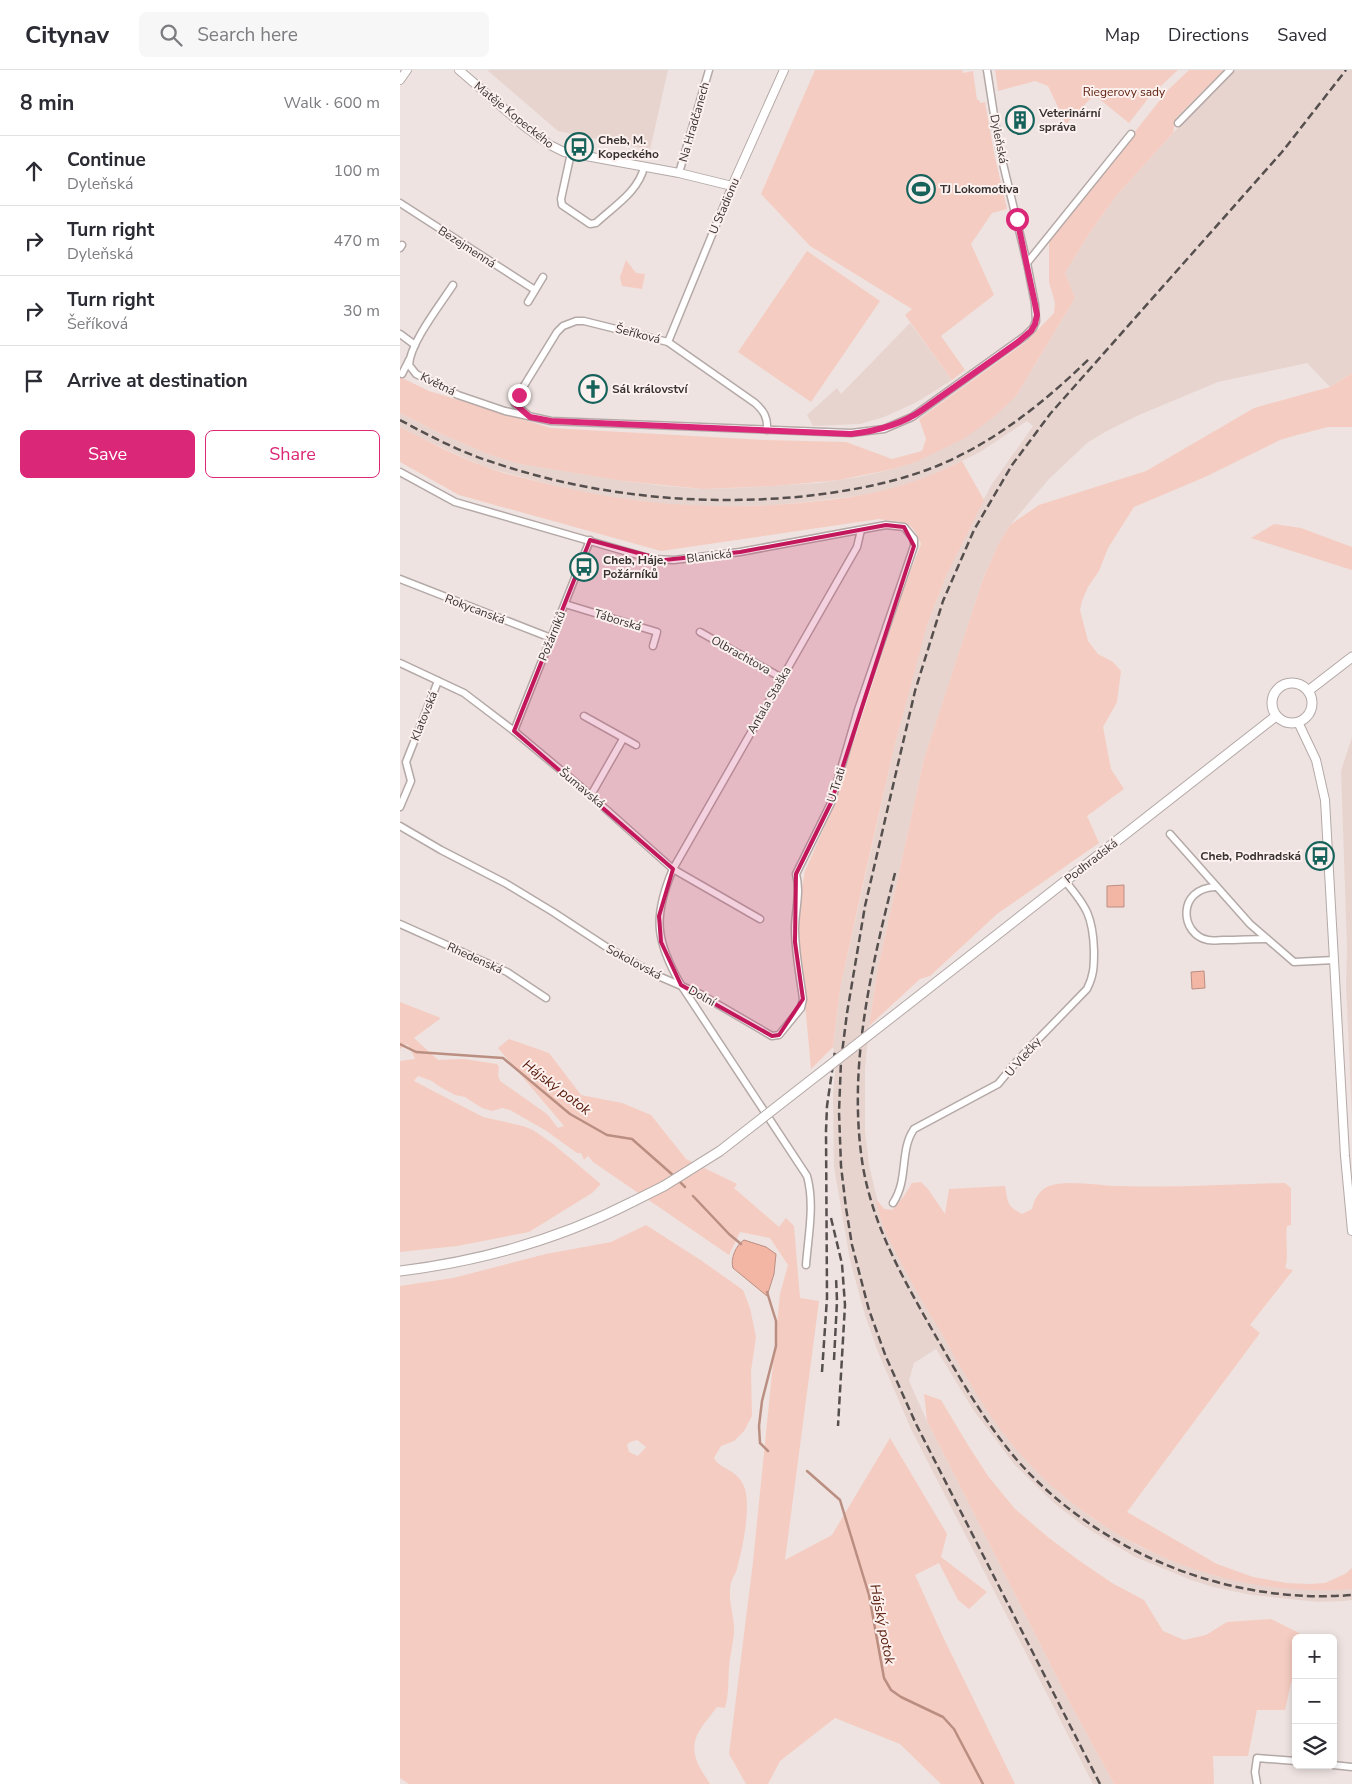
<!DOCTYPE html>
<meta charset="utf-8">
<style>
body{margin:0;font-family:"Nunito Sans",sans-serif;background:#f7f7f7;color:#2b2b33}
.controls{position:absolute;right:15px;bottom:15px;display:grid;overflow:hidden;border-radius:8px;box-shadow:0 2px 8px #0003}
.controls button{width:45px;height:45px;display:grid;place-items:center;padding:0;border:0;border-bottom:1px solid #e1e1e2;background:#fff;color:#2b2b33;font:25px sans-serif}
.stop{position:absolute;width:15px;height:15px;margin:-11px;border:4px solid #db2777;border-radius:50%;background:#fff}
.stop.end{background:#db2777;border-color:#fff;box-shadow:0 1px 5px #0008}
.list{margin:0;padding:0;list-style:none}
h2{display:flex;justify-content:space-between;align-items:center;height:65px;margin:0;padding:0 20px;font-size:21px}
h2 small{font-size:16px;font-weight:400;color:#7c7c81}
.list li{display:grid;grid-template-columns:32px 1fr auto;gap:15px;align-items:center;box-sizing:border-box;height:70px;padding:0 20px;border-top:1px solid #e1e1e2}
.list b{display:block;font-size:19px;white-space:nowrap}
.list p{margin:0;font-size:16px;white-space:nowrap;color:#7c7c81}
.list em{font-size:16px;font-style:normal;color:#7c7c81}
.actions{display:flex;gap:10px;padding:15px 20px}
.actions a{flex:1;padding:11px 0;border:1px solid #db2777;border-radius:8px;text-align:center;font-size:18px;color:#db2777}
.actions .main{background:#db2777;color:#fff}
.icon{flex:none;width:28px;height:28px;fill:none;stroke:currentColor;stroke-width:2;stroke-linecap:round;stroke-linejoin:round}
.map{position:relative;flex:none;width:952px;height:1714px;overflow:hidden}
header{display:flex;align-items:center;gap:30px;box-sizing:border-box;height:70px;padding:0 25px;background:#fff;border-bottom:1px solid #e1e1e2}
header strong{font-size:24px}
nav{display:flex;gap:28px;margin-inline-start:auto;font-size:18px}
.search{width:350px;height:45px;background:#f7f7f7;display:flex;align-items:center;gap:12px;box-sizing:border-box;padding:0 18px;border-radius:8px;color:#7c7c81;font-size:19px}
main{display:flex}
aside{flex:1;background:#fff}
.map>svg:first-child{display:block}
</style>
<header>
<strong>Citynav</strong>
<div class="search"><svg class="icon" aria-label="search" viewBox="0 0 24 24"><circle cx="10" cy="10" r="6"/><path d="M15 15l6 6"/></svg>Search here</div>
<nav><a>Map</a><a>Directions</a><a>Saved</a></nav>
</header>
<main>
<aside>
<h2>8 min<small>Walk · 600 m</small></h2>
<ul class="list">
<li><svg class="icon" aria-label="ahead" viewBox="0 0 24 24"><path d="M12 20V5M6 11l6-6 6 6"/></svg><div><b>Continue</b><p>Dyleňská</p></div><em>100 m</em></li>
<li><svg class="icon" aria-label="right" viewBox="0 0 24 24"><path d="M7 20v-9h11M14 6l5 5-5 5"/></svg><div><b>Turn right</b><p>Dyleňská</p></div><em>470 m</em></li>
<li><svg class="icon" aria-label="right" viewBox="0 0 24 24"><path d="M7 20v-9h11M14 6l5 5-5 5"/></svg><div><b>Turn right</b><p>Šeříková</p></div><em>30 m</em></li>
<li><svg class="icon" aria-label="arrive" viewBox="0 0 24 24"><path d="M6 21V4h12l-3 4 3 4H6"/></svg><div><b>Arrive at destination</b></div></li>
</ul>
<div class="actions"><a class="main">Save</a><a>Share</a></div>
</aside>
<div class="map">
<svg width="952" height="1714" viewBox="0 0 952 1714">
<rect width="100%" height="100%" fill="#eee3e0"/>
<g fill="#e8d4cf">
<polygon points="87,0 268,0 250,80 158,61"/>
<polygon points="835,0 952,0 952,303 930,317 907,293 818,312 739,345 705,362 687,373 649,409 610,455 598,475 583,509 524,689 477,903 469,956 465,999 465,1061 469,1095 484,1158 507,1203 584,1335 623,1387 662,1425 692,1448 740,1477 775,1492 816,1506 853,1513 918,1520 952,1519 952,1530 944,1531 918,1532 852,1525 813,1517 791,1510 735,1487 685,1457 655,1434 614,1394 574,1341 536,1279 514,1293 509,1311 527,1351 671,1635 714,1714 693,1714 511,1359 478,1282 465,1245 450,1190 434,1097 433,1024 436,990 433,977 440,919 494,678 519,581 527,555 546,506 574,447 592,414 633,356 627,351 580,382 562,391 521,410 498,417 464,425 423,430 375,435 307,437 264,434 182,423 85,397 32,373 0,357 0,343 37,362 90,385 120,394 223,411 265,416 303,419 339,418 418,413 459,407 493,399 516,392 616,326 675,228 665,203 689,164 716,126 773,63"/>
<polygon points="510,253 552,310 517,332 484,347 460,354 413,356 407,345 437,318 441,324"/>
<polygon points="952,667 952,1049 946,915 947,878 941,701"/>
</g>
<g fill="#f5ccc1" fill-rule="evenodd">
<polygon points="415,0 562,0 563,3 573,1 577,30 579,30 580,33 585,32 594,83 607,139 592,143 571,174 594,225 541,266 565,300 552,310 505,245 512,239 410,176 361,124"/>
<polygon points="595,0 778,0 750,26 729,53 698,28 692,27 666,54 648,16 635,11 598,21"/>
<polygon points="789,0 824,0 776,48 773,63 716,126 689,164 665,203 675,228 616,326 595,346 565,368 516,392 493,399 439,410 374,416 303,419 223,411 120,394 90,385 37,362 0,343 0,307 29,321 151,358 365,370 446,372 492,389 522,381 526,369 519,349 627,271 654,243 655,233 649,212 649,170 768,20"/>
<polygon points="407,181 480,231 411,332 338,282"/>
<polygon points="226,190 236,203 245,204 242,219 222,216 220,207"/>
<polygon points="952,303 952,357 928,357 897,365 880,370 805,407 734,437 708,478 699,501 688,517 682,531 680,540 688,571 698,584 713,592 721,601 717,632 703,657 711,699 724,719 687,746 699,773 597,844 530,906 520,909 469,956 477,903 524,689 583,509 598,475 610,455 639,435 746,401 854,338 930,317"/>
<path d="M 0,357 C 28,371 56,386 86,397 C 104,404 124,408 144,413 C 228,434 312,441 398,433 C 432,430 466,426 499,416 C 521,410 541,401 562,391 L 584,430 L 546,506 L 527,555 L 494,678 L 465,805 L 440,919 L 433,977 L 411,999 L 397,845 L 405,801 L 431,742 L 502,523 L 521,474 C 511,448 504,453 479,449 L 261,481 L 59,425 L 0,392 Z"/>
<polygon points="874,454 901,458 952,477 952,500 851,468"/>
<polygon points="0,932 41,948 14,968 38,990 64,989 97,994 99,997 98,1005 100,1011 147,1044 158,1058 164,1056 98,978 109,969 149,983 181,1025 222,1033 251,1045 286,1089 337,1114 334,1118 379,1157 386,1148 394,1156 400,1228 419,1231 385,1490 432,1465 490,1368 547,1464 541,1487 587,1522 569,1539 558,1530 539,1493 515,1505 544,1569 615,1714 541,1714 500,1674 435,1648 380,1691 368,1714 346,1714 329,1684 353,1492 380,1224 388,1195 370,1168 340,1162 329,1185 193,1092 188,1086 184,1090 181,1083 177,1083 145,1060 110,1040 102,1038 92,1041 82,1038 65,1027 55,1025 37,1015 32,1011 18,1006 14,1011 83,1047 123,1056 133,1060 153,1074 201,1114 192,1123 129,1162 57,1176 0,1182 0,991 15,989 10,978 7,974 0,979"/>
<path d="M 521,1112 L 528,1119 L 545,1144 L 549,1119 L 605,1116 C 608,1131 606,1136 622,1144 L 632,1139 C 634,1130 639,1120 649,1116 C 666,1109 702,1116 721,1116 C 776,1118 831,1114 885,1113 L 891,1118 L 891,1155 L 887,1156 C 885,1169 889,1188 885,1198 L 893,1200 L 850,1255 L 860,1263 L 727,1442 L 817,1494 L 853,1507 L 887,1513 L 909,1514 L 925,1513 L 945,1504 L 952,1498 L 952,1519 C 829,1529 705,1478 623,1387 C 590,1351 566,1307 542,1264 C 526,1238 511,1212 497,1185 C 493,1176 487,1167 484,1158 C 480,1149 478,1138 476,1129 L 484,1139 L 492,1140 L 504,1126 L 512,1113 Z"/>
<path d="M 246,1155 L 302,1191 L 343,1220 L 350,1238 L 356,1267 L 351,1301 L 352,1346 L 344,1361 L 334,1371 L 321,1376 L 314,1388 C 321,1401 338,1398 345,1419 C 351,1439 342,1482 336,1502 C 334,1506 332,1509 331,1513 C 327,1529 335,1547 334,1563 C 333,1574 330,1585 329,1597 C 328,1611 329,1625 325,1638 L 317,1637 C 303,1656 287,1669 298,1694 C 301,1701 306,1707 310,1714 L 9,1714 L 0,1708 L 0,1216 L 53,1208 L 146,1184 L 211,1172 ZM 237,1370 L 246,1377 L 238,1386 L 229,1382 L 227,1375 L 230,1372 Z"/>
<polygon points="524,1324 541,1330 568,1375 588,1406 615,1439 649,1468 677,1489 712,1513 744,1530 763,1561 784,1570 806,1565 827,1552 871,1549 903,1565 906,1568 896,1568 896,1606 891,1613 885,1640 857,1640 848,1686 813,1686 814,1714 714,1714 671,1635 527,1351"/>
</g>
<g fill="#f3b5a4" stroke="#bb8e82">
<polygon points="724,815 724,837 707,837 707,816"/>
<polygon points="804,901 805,918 792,919 791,902"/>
<path d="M 344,1170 L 366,1177 L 376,1184 L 374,1204 L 367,1226 L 333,1198 C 330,1189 336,1175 344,1170 Z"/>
</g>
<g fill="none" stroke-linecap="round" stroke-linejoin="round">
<g stroke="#bb8e82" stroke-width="2.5">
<polyline points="0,974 16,982 103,988 170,1044 207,1065 232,1069 274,1106"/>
<polyline points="278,1110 285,1117"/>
<polyline points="293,1126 329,1164 341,1174"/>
<polyline points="367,1222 376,1251 376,1276 362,1331 359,1356 360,1373 368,1381"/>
<polyline points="407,1401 440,1430 469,1525 484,1608 491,1620 501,1627 543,1647 554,1659 583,1714"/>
</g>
<defs>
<g id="minor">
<polyline points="778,53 830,0"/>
<path d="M 171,83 L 161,129 L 162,135 L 190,154 L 196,153 C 213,137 239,121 244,97"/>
<polyline points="279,103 309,0"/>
<polyline points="0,133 135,220"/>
<polyline points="0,178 2,175"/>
<polyline points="627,193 731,64"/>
<path d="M 53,215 C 40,235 10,273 9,295 L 16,304 L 58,325 L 105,341 L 151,351 L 451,363 L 484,359 L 512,347 L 625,266 L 633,258 L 636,251 L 635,234 L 627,193 L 599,77 L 587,0"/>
<polyline points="128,232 143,207"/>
<polyline points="0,264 15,275"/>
<polyline points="268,272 332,116"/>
<polyline points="2,304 9,290"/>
<path d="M 129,346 L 115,334 L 122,319 L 157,262 L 163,256 L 176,251 L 184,251 L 268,272 L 355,333 C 364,341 368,348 367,360"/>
<path d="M 0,402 L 55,432 L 252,489 L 274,490 L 340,482 L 486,455 L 504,457 L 514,469 L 514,476 L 458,640 L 431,733 L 396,804 C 401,822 395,841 395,859 C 395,882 400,906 403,929 L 401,938 L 379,965 L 372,966 L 300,924 L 256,905 L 208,878 L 153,842 L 105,813 L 41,780 L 0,756"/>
<polyline points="0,509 151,568"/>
<polyline points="165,534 257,562 253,576"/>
<polyline points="300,562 382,608"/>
<polyline points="0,593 64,623 114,661 181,717 273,799 360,849"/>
<polyline points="184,646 236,675"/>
<polyline points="114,661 190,470"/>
<polyline points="191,725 223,669"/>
<polyline points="0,737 11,711 6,692 38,611"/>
<polyline points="770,764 850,854 894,892 934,890"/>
<path d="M 816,817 C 776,818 780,865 808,870 C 813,871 819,870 824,870 C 838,870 853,869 867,869"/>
<polyline points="0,854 107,902 146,928"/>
<path d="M 493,1133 C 509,1109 499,1081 514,1059 L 598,1014 L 618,990 L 687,919 C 694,905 694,896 694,881 C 693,847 687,837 665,811"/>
<path d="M 406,1195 C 408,1167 415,1134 407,1106 L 281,915 C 255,870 253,846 273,799 L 457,477 L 461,460"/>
<polyline points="933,1695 952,1697"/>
<polyline points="857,1714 855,1702 857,1688 896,1691"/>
</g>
<g id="tertiary">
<polyline points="59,0 124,56 150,75 164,82 279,103 332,116 384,0"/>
<polyline points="0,10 7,0"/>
<polyline points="898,652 916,690 925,730 945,1086 952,1161"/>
</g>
<g id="secondary">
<circle cx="892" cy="633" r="20"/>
<polyline points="908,621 952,587"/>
<polyline points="506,936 876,646"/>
<path d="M 0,1201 C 82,1191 160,1169 234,1131"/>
</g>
</defs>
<use href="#minor" stroke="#b4a9a7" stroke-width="9"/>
<use href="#tertiary" stroke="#b4a9a7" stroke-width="10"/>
<use href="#secondary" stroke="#b4a9a7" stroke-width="11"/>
<use href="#minor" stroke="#fff" stroke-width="6"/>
<use href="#tertiary" stroke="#fff" stroke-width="8"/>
<use href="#secondary" stroke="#fff" stroke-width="9"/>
<g stroke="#554f4e" stroke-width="2.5" stroke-dasharray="8 4" stroke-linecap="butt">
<path d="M 0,350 C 28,365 58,381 89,391 C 188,425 293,436 397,427 C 445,422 492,414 537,396 C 595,372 645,332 690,288"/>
<path d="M 495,803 C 471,899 447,998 463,1097 C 474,1159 504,1210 534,1263 C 559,1307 584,1351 617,1390 C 699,1483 829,1535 952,1525"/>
<polyline points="431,1148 442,1194 445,1235 438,1356"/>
<polyline points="434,1290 437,1231 436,1207"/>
<polyline points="422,1302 427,1228 426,1061 427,1036 435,981"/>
<polyline points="700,1714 516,1354 486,1287 469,1240 452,1175 446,1138 441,1096 439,1042 441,991 447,943 465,836 515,621 543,531 574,460 612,395 650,344 882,82 946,0"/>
</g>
<defs>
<polyline id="secondary-bridge" points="234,1131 264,1116 320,1081 506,936"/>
</defs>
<use href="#secondary-bridge" stroke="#b4a9a7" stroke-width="11" stroke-linecap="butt"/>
<use href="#secondary-bridge" stroke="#fff" stroke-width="9"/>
</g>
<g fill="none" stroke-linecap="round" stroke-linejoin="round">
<path stroke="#db2777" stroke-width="6" d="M 119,325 L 115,334 L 130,347 L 151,351 L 451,364 C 477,361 501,355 522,340 L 618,272 L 631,261 L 635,254 L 637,245 L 635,234 L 617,149"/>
</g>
<path fill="#c2185b" fill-opacity="0.2" stroke="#c2185b" stroke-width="4" stroke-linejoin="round" d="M 486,455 L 504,457 L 514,476 L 431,733 L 396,804 L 395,872 L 403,929 L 379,965 L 372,966 L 281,915 L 261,872 L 259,846 L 273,799 L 114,661 L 190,470 L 264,490 L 340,482 Z"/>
<defs>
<symbol id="building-ring" viewBox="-11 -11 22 22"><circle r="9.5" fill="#fcf1ee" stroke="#17635c" stroke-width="1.5"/><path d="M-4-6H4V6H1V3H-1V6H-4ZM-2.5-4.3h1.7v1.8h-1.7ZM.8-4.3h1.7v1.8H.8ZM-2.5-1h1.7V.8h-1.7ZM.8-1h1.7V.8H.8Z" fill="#17635c"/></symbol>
<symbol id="bus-ring" viewBox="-11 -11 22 22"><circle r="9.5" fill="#fcf1ee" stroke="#17635c" stroke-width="1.5"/><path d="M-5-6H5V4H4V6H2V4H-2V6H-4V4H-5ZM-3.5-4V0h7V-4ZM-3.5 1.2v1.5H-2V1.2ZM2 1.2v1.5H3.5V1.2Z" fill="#17635c"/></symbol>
<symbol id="stadium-ring" viewBox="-11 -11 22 22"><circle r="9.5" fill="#fcf1ee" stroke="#17635c" stroke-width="1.5"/><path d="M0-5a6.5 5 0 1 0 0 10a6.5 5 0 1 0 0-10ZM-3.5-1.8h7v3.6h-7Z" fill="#17635c"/></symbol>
<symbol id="church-ring" viewBox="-11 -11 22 22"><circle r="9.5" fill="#fcf1ee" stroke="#17635c" stroke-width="1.5"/><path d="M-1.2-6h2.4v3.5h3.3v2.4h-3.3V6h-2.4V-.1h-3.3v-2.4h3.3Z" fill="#17635c"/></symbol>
</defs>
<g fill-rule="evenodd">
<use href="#building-ring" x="604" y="34" width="32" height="32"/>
<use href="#bus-ring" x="163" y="61" width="32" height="32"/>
<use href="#stadium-ring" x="505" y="103" width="32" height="32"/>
<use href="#church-ring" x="177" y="303" width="32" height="32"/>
<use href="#bus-ring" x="168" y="481" width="32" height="32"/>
<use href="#bus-ring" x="904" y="770" width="32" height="32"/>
</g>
<g text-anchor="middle" stroke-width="4" stroke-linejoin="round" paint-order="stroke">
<g font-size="12" fill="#5f2111" stroke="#fcf1ee">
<text x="724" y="26">Riegerovy sady</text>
</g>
<g font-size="12" font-weight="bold" fill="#393433" stroke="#fcf1ee" text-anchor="start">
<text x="639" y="47">Veterinární<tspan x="639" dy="14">správa</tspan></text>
<text x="198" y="74">Cheb, M.<tspan x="198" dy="14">Kopeckého</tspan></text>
<text x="540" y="123">TJ Lokomotiva</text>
<text x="212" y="323">Sál království</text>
<text x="203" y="494">Cheb, Háje,<tspan x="203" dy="14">Požárníků</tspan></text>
<text x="901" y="790" text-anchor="end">Cheb, Podhradská</text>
</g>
<g font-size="12" fill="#393433" stroke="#fcf1ee">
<text transform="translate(114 45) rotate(39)" y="4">Matěje Kopeckého</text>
<text transform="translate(294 52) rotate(-74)" y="4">Na Hradčanech</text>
<text transform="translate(599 69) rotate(79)" y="4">Dyleňská</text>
<text transform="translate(324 136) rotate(-67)" y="4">U Stadionu</text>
<text transform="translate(67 177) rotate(33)" y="4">Bezejmenná</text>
<text transform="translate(238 264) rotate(14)" y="4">Šeříková</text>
<text transform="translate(38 314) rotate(26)" y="4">Květná</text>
<text transform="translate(309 486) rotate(-7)" y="4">Blanická</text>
<text transform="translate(75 539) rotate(21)" y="4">Rokycanská</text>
<text transform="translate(218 550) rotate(17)" y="4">Táborská</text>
<text transform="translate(152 566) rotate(-68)" y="4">Požárníků</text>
<text transform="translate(341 585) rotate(29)" y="4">Olbrachtova</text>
<text transform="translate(369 630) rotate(-60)" y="4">Antala Staška</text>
<text transform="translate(24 646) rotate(-68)" y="4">Klatovská</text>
<text transform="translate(436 715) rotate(-73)" y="4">U Trati</text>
<text transform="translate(182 718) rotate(40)" y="4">Šumavská</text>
<text transform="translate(691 791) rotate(-38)" y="4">Podhradská</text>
<text transform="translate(75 888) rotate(24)" y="4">Rhedenská</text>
<text transform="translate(234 892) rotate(28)" y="4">Sokolovská</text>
<text transform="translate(302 926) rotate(29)" y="4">Dolní</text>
<text transform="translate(623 987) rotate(-49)" y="4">U Vlečky</text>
</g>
<g font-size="14" font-style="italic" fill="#571909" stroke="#fcf1ee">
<text transform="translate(157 1017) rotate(37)" y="5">Hájský potok</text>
<text transform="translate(483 1554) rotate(79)" y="5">Hájský potok</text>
</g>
</g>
</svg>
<div class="controls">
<button>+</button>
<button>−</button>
<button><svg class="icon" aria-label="layers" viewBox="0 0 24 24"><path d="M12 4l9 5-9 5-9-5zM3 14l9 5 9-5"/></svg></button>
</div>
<div class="stop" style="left:617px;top:149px"></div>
<div class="stop end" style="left:119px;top:325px"></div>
</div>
</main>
